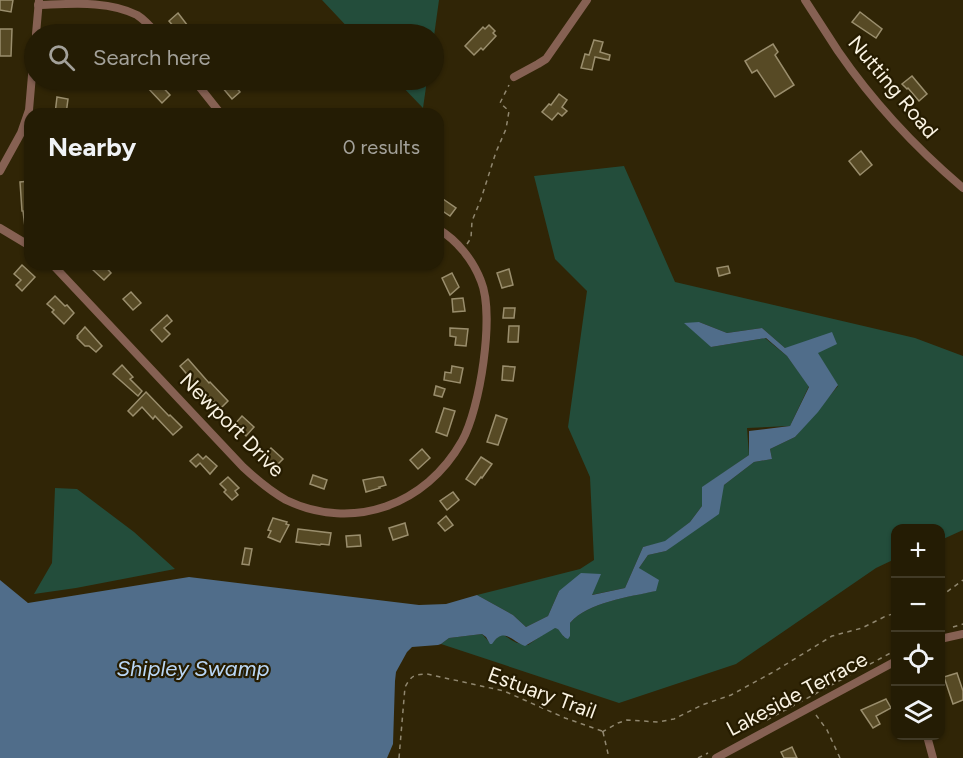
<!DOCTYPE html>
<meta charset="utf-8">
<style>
body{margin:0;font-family:Figtree,sans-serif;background:#2c250e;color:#f1f3f6}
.controls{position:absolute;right:18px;bottom:18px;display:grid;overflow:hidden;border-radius:12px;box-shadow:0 2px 4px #0004}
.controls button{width:54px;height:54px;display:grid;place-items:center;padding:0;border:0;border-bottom:2px solid #413a26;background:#241c04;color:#f1f3f6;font:30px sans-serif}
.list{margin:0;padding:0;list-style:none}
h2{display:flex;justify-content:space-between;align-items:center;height:78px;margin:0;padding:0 24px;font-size:26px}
h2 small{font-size:20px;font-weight:400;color:#a3a19a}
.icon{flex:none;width:33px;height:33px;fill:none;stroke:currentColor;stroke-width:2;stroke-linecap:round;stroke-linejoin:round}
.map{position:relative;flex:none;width:963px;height:758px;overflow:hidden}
.search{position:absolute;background:#241c04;box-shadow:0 2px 4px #0004;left:24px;top:24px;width:420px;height:66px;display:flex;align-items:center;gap:15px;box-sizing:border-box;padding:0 21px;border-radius:33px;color:#a3a19a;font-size:22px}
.panel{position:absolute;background:#241c04;box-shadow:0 2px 4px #0004;left:24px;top:108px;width:420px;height:162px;border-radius:18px}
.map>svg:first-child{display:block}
</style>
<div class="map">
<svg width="963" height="758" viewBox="0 0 963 758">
<rect width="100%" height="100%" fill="#302506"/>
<g fill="#234d3b">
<polygon points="322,0 439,0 434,36 434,34 354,34"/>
<polygon points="396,80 427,80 423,108"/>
<path d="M 624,166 L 675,282 L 915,338 L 963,356 L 963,530 L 941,540 L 940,528 L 896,528 L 895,559 L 876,568 L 736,664 L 619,703 L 441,644 L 449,638 L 482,634 L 491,644 C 505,629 502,636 517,643 C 518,643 527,645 528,645 L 552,628 C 558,627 561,632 564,637 L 570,636 L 570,623 C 588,602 629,597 655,591 L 639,568 L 648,555 L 666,551 L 686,535 L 724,485 L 754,462 L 772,459 L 770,449 L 795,437 L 838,386 L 785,348 L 762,328 L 727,333 L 699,322 L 711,347 L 765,338 L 787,356 L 809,386 L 790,426 L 747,428 L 749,455 L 703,487 L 702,506 L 690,522 L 665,542 L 643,547 L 625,588 L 591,595 L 559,591 L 548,616 L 526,627 L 513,615 L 477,595 L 580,569 L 594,560 L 590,477 L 568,427 L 587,291 L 555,259 L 534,176 Z"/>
<polygon points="55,488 77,489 134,532 175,569 76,588 34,594 52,563"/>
</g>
<path fill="#506d8a" d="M 699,322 L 727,333 L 762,328 L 785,348 L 832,332 L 837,344 L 818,353 L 838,385 L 818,412 L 795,437 L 770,449 L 772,459 L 754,462 L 724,485 L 719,514 L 666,551 L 648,555 L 639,568 L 659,580 L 656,591 C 629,597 588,602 570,623 L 570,636 L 568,639 C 561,637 561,629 555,628 L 525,646 C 511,641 504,626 492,644 L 490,644 L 486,637 L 482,634 L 449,638 L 441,644 L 438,645 L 412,647 L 407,652 L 396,672 L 395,681 L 393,744 L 387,758 L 0,758 L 0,580 L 28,603 L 189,577 L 419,605 L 446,604 L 477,595 L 513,615 L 526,627 L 548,616 L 559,591 L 581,573 L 601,574 L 592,595 L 625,588 L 643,547 L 665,541 L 690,522 L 702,506 L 702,487 L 749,455 L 749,431 L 790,426 L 809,387 L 787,356 L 766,338 L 711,347 L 684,323 Z"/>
<g fill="#574a25" stroke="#9a8e6d" stroke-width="1.5">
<polygon points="0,0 13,0 11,12 0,10"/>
<polygon points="860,12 882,29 876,38 852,22"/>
<polygon points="178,13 188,26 179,33 169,21"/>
<polygon points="489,25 495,31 493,33 496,36 483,50 481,48 474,55 465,46 483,27 485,29"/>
<polygon points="0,29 12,29 11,56 0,56"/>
<polygon points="594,40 603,42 600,52 610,55 609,60 595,57 592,70 581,68 585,54 589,55"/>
<polygon points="773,44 778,52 775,55 794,85 775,97 757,70 752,73 745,61"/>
<polygon points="912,76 927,94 919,101 908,88 907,89 902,84"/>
<polygon points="154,80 156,80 170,95 162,103 147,87"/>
<polygon points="230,80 240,92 232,99 222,87"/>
<polygon points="559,94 567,100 562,107 567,111 562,116 558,113 552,120 542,112 549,104 551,105"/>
<polygon points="57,97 68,99 66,114 55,114"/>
<polygon points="861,151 872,165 860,175 849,161"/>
<polygon points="30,181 30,227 25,227 23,211 22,211 20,182"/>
<polygon points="443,199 456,208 450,216 438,208"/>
<polygon points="97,264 103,264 111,273 104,280 92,269"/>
<polygon points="22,265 35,277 22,291 16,285 21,280 14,274"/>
<polygon points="728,266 730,273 719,276 717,268"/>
<polygon points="509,269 513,285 502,288 497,273"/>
<polygon points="452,273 459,287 450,295 442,278"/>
<polygon points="131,292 141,303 133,310 123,299"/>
<polygon points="55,296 65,306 67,305 74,313 64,324 52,312 54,310 47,304"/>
<polygon points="463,298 465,311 453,312 452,299"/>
<polygon points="504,308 515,308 514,318 503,318"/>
<polygon points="167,315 172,321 164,328 170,334 162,342 151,330"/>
<polygon points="509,326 519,326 518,342 508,342"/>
<polygon points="85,327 102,346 96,352 89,346 85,346 77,338 78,337 77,336"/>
<polygon points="450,328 468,329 466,346 455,345 456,337 450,336"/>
<polygon points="188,359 209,383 210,382 228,401 221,408 201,391 180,366"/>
<polygon points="122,365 133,377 130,379 142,391 138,396 113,374"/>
<polygon points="452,366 463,368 460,383 444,380 445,372 451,373"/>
<polygon points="503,366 515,367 513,381 502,380"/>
<polygon points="436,386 445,389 442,397 434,395"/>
<polygon points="146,392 169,416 170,415 182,427 173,435 155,416 153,419 142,407 133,416 128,411"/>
<polygon points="444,408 455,411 447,436 436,432"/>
<polygon points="496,415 507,419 498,445 487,442"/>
<polygon points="242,416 254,427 246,436 235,424"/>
<polygon points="271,448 283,459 275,467 263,456"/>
<polygon points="422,449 430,458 418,469 410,460"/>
<polygon points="198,454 203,459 206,456 217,466 210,474 200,463 196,467 190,461"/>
<polygon points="481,457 492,464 482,478 481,477 475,485 466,479"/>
<polygon points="313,475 327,480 324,489 310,484"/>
<polygon points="228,477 239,488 235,491 238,495 232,500 224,492 226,490 220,484"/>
<polygon points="379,477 383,477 386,485 379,487 380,488 366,492 363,480"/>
<polygon points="453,492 459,500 447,510 440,501"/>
<polygon points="446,516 453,525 445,531 438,523"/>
<polygon points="273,518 287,522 286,524 289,525 280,542 268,537 271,531 268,530"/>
<polygon points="405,523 408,535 393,540 389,528"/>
<polygon points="298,529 331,533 329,545 321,544 320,545 296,542"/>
<polygon points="360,535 361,546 347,547 346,536"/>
<polygon points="245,548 252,549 249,565 242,564"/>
<polygon points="957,673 963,691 963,700 953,704 944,677"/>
<polygon points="886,699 891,708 876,716 880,724 873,728 861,710"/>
<polygon points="792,747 797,758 784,758 781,752"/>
</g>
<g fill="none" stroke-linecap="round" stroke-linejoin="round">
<g stroke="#90876f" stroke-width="1.5" stroke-dasharray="4.5 4.5" stroke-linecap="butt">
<polyline points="467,244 471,238 472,221 481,199 496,152 506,129 509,111 500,103 509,85"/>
<polyline points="940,597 963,580"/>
<polyline points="953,627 963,624"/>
<polyline points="816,715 827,730 840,758"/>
<polyline points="767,720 896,650"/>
<polyline points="602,732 618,723 627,720 658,722 674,719 702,705 731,695 775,671 832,636 862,628 886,616 896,613"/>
<polyline points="603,732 609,758"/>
<path d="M 399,758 L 405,687 C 412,675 413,675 427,674 L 504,691 L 565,718 L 602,731"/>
<polyline points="698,758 708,753"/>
</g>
<g stroke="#866153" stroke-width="8">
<path d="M 805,0 C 816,17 827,34 838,51 C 873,102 916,148 963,188"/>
<path d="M 38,5 C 70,4 108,0 137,15 C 145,20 151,27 157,34"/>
<polyline points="36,34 39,0"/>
<polyline points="514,77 538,64 546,59 587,0"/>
<polyline points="194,80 221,114"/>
<polyline points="0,171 21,133 29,110 34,52"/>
<polyline points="0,228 30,246"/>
<path d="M 52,264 L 243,467 C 256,479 270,491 286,500 C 353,532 426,505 462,441 C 480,409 495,315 481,281 C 473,260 457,240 438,229"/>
<polyline points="940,639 963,634"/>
<polyline points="927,736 933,758"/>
<polyline points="716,758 896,661"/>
</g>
</g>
<g text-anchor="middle" stroke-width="4.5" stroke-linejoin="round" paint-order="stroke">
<g font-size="21" fill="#faf3e2" stroke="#261c00">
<text transform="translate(893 87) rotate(50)" y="7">Nutting Road</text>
<text transform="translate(232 425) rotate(45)" y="7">Newport Drive</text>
<text transform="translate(542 693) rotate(20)" y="7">Estuary Trail</text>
<text transform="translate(797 694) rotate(-28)" y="7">Lakeside Terrace</text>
</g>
<g font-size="22" font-style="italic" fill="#bad7f5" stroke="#261c00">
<text x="193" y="676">Shipley Swamp</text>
</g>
</g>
</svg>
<div class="controls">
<button>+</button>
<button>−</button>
<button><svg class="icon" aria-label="locate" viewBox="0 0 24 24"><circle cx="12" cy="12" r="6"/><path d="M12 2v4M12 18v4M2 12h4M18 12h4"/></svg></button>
<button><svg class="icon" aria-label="layers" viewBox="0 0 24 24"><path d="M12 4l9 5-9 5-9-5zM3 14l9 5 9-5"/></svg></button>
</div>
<div class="search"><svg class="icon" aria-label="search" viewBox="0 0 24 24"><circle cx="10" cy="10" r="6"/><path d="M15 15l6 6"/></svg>Search here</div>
<section class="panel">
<h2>Nearby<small>0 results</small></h2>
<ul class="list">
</ul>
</section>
</div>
